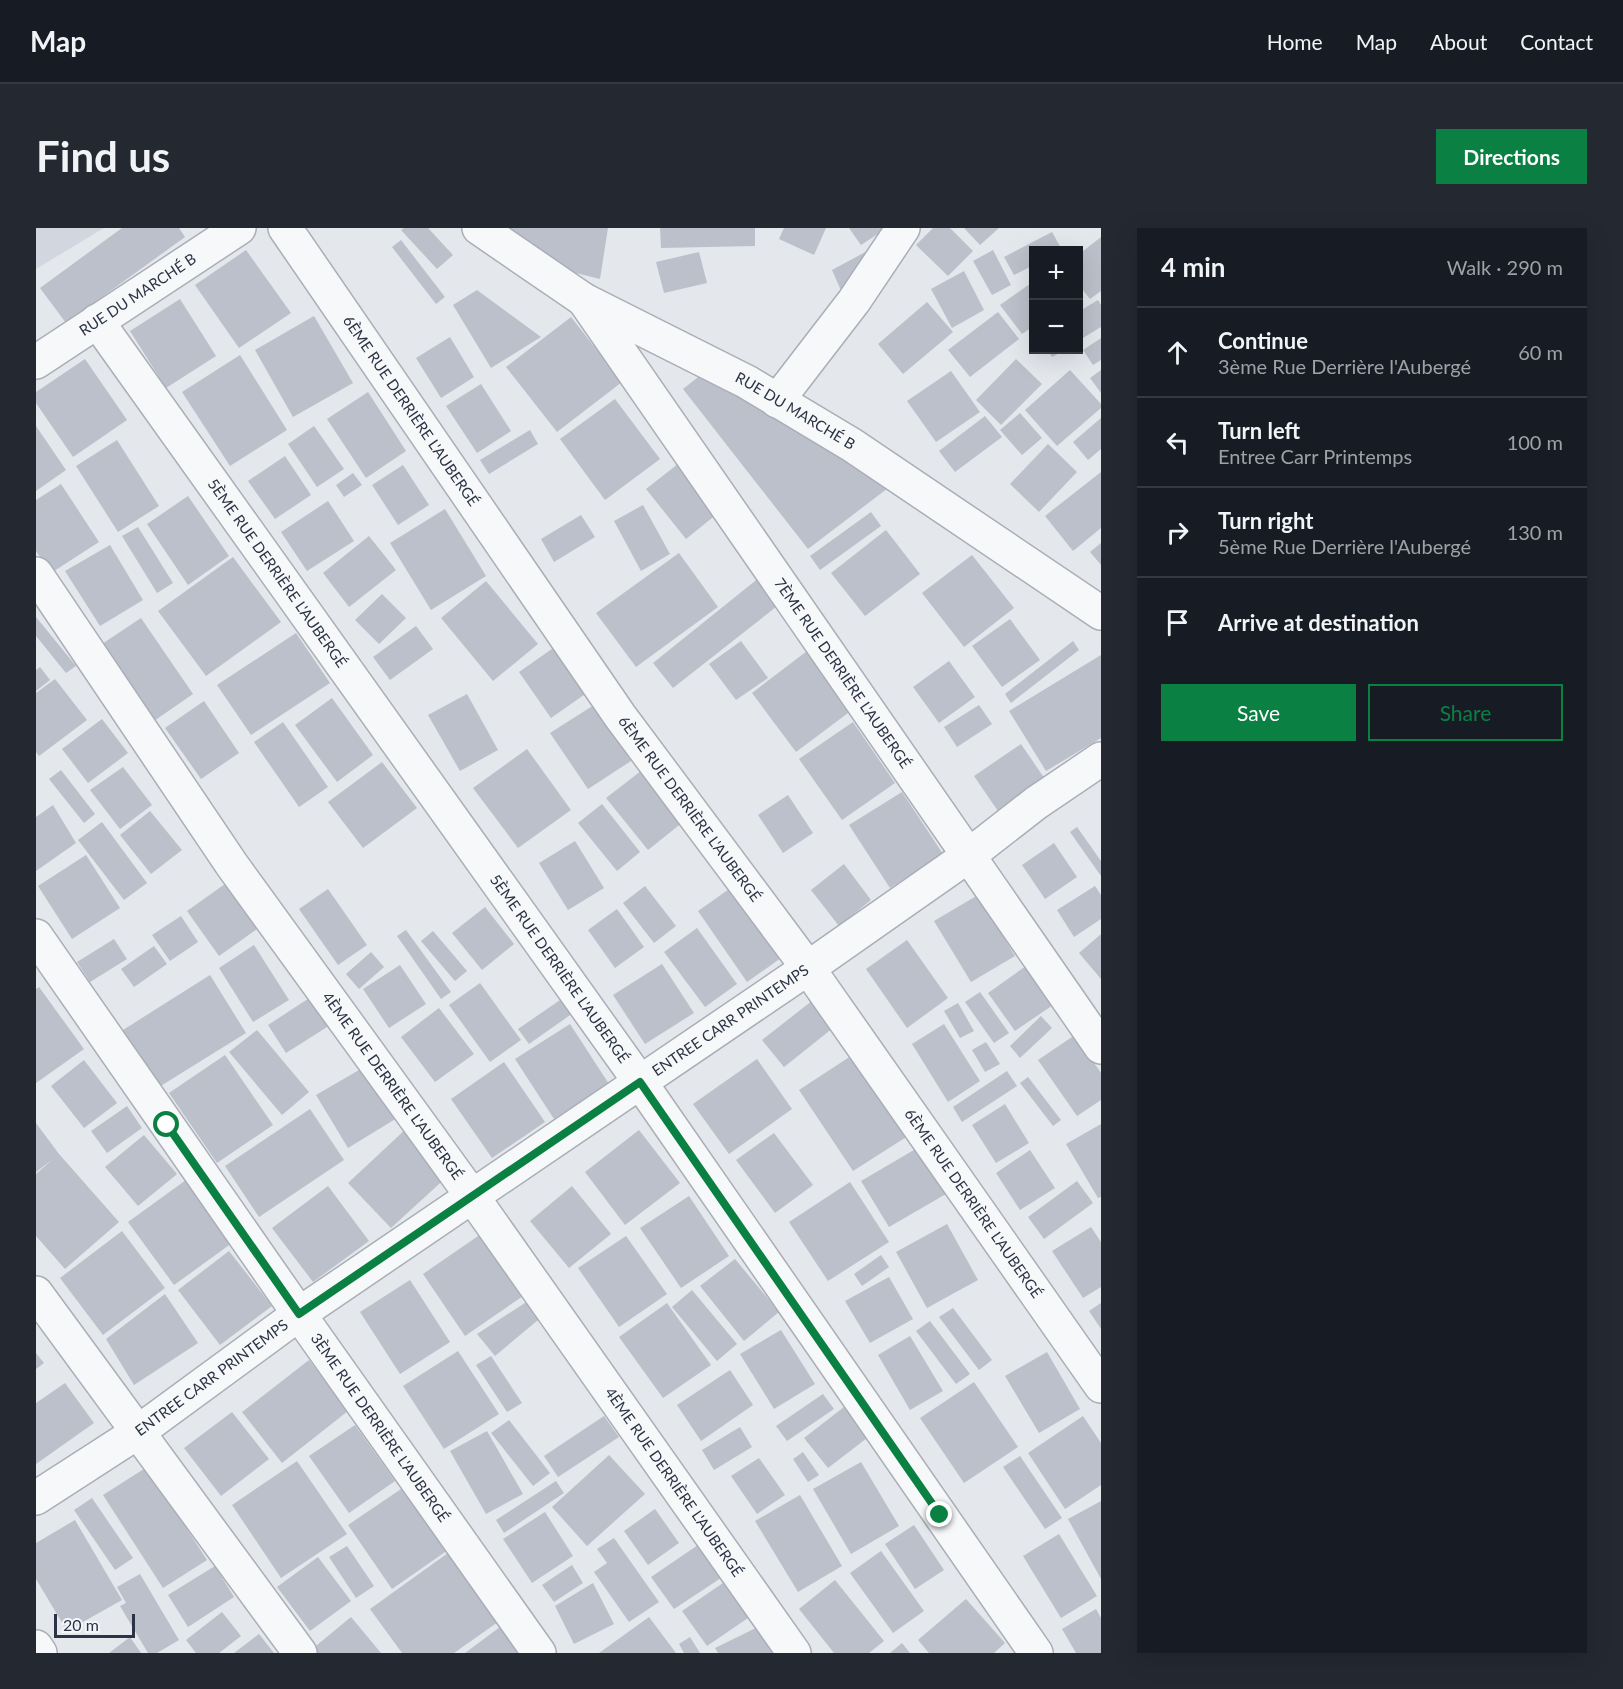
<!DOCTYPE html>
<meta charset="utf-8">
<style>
body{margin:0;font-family:Lato,sans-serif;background:#242831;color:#f1f3f6}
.controls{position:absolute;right:18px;top:18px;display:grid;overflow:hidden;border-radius:0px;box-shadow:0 6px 24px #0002}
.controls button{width:54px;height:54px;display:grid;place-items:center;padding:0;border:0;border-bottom:2px solid #363941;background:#171b24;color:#f1f3f6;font:30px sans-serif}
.scale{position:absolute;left:18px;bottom:15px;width:81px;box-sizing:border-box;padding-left:6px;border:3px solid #2b3445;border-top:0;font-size:16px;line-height:21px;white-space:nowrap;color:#2b3445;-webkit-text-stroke:4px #f4f6f9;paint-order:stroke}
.stop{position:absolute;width:18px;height:18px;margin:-14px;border:4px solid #0b8043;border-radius:50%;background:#fff}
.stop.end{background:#0b8043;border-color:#fff;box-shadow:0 2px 6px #0008}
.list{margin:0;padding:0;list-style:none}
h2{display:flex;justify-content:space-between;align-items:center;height:78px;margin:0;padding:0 24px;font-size:26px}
h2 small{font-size:20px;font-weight:400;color:#9ea1a6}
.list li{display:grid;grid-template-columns:39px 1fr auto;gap:18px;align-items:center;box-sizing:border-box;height:90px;padding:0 24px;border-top:2px solid #363941}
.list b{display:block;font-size:22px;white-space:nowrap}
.list p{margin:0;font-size:20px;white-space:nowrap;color:#9ea1a6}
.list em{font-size:20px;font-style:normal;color:#9ea1a6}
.actions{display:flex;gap:12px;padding:18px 24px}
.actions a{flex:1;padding:14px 0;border:2px solid #0b8043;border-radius:0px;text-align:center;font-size:21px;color:#0b8043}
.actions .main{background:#0b8043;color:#fff}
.icon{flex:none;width:33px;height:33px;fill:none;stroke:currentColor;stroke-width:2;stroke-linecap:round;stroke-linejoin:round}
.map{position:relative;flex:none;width:1065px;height:1425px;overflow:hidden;border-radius:0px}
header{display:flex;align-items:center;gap:36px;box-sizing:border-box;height:84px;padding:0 30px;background:#171b24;border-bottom:2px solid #363941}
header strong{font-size:28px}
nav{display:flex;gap:33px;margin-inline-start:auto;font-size:21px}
.intro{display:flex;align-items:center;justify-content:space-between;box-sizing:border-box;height:144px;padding:0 36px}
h1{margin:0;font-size:42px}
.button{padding:15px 27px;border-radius:0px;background:#0b8043;color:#fff;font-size:21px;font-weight:700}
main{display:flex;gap:36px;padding:0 36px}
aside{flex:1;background:#171b24;border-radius:0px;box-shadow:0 6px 24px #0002}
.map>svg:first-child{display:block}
</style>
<header>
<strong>Map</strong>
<nav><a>Home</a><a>Map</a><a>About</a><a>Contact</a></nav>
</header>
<div class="intro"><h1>Find us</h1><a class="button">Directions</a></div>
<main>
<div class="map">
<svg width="1065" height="1425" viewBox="0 0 1065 1425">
<rect width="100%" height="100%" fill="#e4e7ec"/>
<polygon fill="#d2d6de" points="0,0 68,0 0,41"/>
<g fill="#bbc0ca">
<polygon points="86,0 143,0 149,9 30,95 4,60"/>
<polygon points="368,0 392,0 417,27 401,41 365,2"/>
<polygon points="467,0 572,0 564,51 524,41"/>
<polygon points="624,0 719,0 719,18 625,20"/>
<polygon points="748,0 790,0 778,27 743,11"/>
<polygon points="813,0 851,0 825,17"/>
<polygon points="897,0 914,0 937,23 912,48 880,17"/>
<polygon points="928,0 963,0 944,17"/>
<polygon points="1016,4 1026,22 998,22 998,37 978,47 968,29"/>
<polygon points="1065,9 1065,63 1054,71 1042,56 1042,27"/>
<polygon points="365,12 409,69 400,76 356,19"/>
<polygon points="835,21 810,74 796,42"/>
<polygon points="210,22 255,85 203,120 159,57"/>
<polygon points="957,22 975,57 956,67 937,33"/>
<polygon points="663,24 671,55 628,65 620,34"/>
<polygon points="928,43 948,82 916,100 895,61"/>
<polygon points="998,53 998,98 986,106 964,77"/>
<polygon points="441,62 505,109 455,140 417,77"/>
<polygon points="144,71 180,128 130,160 94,103"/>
<polygon points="1062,72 1065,77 1065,99 1042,113 1042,84"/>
<polygon points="891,74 917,104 867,146 842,116"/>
<polygon points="962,84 983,111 934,149 912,122"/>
<polygon points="278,88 317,155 257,189 219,122"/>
<polygon points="535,89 586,154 521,204 470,139"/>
<polygon points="414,109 438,149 405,170 380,130"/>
<polygon points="1065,110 1065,132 1057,137 1047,122"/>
<polygon points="1012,122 1029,122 1016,129"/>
<polygon points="204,127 251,202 194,238 146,164"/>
<polygon points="49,131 91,192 37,229 0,175 0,164"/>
<polygon points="980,131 1006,156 965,197 940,172"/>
<polygon points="1034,142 1065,176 1065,180 1021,218 989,182"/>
<polygon points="1065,142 1065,165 1054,150"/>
<polygon points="915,143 944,184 900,214 871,173"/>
<polygon points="666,146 856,257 772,321 647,161"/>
<polygon points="445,156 475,203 441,225 410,178"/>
<polygon points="332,164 370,223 330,250 291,191"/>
<polygon points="579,171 624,231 569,272 524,211"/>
<polygon points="984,185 1006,210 986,227 964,202"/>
<polygon points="949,188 966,209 919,244 903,223"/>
<polygon points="1065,190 1065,221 1052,232 1037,214"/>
<polygon points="0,198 30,242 0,263"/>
<polygon points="278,198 308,241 281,259 252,216"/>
<polygon points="494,202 502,216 453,246 444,232"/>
<polygon points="81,212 123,278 82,304 40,238"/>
<polygon points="1012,216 1041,244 1003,284 974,256"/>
<polygon points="249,228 275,267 239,291 212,253"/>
<polygon points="647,232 687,281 650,311 610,261"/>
<polygon points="367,237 393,277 362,297 336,257"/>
<polygon points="1065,244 1065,300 1037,323 1009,288"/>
<polygon points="317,245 326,257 308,269 300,257"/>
<polygon points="25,256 63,314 15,345 0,323 0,272"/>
<polygon points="152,268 193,328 152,357 111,296"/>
<polygon points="292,273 318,313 271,343 245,304"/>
<polygon points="607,277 634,326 605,343 578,293"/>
<polygon points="409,281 450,348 395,382 354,315"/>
<polygon points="835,284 845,298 784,342 774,328"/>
<polygon points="545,287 559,309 518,334 505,311"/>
<polygon points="102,299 137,355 121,365 86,308"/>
<polygon points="850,302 884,346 829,388 795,345"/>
<polygon points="333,308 360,342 313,379 287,345"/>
<polygon points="1065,315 1065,337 1054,324"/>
<polygon points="74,317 107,372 64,398 29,343"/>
<polygon points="643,325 682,379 600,439 560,385"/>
<polygon points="936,327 978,380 928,419 886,365"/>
<polygon points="197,329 245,394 170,448 122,383"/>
<polygon points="724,349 745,375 637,460 617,435"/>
<polygon points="450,353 502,416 457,453 405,390"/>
<polygon points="346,366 370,390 343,416 319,392"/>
<polygon points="0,389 40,438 30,445 0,408"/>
<polygon points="105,390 157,466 118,493 66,416"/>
<polygon points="974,391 1004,432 966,459 936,418"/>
<polygon points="380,398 397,421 354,452 337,429"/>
<polygon points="260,405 294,455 215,507 181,457"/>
<polygon points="705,413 732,450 700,472 673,436"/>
<polygon points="1037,413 1043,422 975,475 969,466"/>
<polygon points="523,416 555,462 515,490 483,444"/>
<polygon points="771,423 816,482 760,524 716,465"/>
<polygon points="1065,427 1065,510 1010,543 973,483"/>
<polygon points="913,433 939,469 903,495 877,459"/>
<polygon points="4,439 14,452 0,463 0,442"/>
<polygon points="19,451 51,492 3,528 0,524 0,465"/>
<polygon points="431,466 462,522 424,543 392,487"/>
<polygon points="296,470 337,527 301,554 259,497"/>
<polygon points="168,473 203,525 165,551 129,500"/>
<polygon points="558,477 595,533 552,561 514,505"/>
<polygon points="943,477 956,496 921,519 908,499"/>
<polygon points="66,491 92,525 52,555 26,521"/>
<polygon points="247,494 292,559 263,579 218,514"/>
<polygon points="817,494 859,555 806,592 763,531"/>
<polygon points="985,516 1013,557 966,589 938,548"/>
<polygon points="491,521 535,582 482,620 437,560"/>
<polygon points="346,534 381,580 327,620 292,574"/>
<polygon points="87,539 116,577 84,601 54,562"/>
<polygon points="25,542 59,586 48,595 13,551"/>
<polygon points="605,543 647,594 612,622 570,570"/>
<polygon points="866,564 907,626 854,660 813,597"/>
<polygon points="752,567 777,605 747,625 722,587"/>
<polygon points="566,576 604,624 581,643 542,595"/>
<polygon points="17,577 40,615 0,643 0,589"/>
<polygon points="114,583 146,622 115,646 84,607"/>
<polygon points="66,594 111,655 88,672 42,612"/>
<polygon points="1041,599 1065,633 1065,648 1034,604"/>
<polygon points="539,613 568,660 532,682 503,635"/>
<polygon points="1018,615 1041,649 1009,671 986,637"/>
<polygon points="50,627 84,680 36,711 2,658"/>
<polygon points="808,636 835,672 803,698 775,662"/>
<polygon points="189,656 221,701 183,728 151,683"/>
<polygon points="609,658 640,698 618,715 587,675"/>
<polygon points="1059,658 1065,667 1065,691 1038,709 1021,682"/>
<polygon points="696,659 745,730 711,754 662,683"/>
<polygon points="292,661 331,717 302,737 263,681"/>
<polygon points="942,667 979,728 935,754 898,693"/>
<polygon points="449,679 478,716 446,742 416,705"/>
<polygon points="581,681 608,719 579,740 552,702"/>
<polygon points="145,688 162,714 134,733 116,707"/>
<polygon points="661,700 701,756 669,779 628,724"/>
<polygon points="370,702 415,764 405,771 361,708"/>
<polygon points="397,703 431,743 419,753 385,713"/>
<polygon points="1065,706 1065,751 1043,725"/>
<polygon points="78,711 91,731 54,754 41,734"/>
<polygon points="871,712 912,770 871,800 830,741"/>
<polygon points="218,717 253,772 217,794 183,740"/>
<polygon points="118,718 131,736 98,759 85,741"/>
<polygon points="335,724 348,739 323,761 310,746"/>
<polygon points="626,736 658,785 609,816 577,767"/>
<polygon points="364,737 390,776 353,800 327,761"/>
<polygon points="990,738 1017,777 979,803 952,765"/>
<polygon points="174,747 210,805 123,859 87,802"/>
<polygon points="444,755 485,812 454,834 413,777"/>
<polygon points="3,759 48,821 0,855 0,761"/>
<polygon points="944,764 973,805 958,815 929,774"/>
<polygon points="281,765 299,794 250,825 232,797"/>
<polygon points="781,769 802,796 748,839 726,812"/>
<polygon points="527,770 537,785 493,816 482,801"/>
<polygon points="922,775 938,803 924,810 908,783"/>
<polygon points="403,780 438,826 399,854 365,809"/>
<polygon points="1005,788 1016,800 984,830 974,818"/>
<polygon points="534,796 573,856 518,891 479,831"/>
<polygon points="908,796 944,853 912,874 876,816"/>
<polygon points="221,802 273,864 246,887 193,824"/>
<polygon points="1039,807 1065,845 1065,872 1041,888 1002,832"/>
<polygon points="950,814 964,836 949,844 936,822"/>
<polygon points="821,824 875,906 817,943 763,862"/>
<polygon points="189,827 237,897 181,935 133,865"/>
<polygon points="721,831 756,881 693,926 657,876"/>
<polygon points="48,832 81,875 48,900 15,858"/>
<polygon points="468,834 509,894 456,930 415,871"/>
<polygon points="330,838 361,890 312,920 280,867"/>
<polygon points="971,843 981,858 926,894 917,879"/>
<polygon points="992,849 1025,892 1017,898 984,855"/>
<polygon points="969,876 993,915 960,935 936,897"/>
<polygon points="91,878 106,900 71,925 55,903"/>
<polygon points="274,881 308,932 223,989 189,938"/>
<polygon points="0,895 23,926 83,994 29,1041 0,1008 0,946 17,931 0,944"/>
<polygon points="1065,896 1065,969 1062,970 1030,916"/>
<polygon points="371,900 414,946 355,1000 312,955"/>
<polygon points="603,902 644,955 589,997 549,944"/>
<polygon points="738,905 777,957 739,985 700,932"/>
<polygon points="108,907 141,946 102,978 69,939"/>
<polygon points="883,919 910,966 853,999 825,953"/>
<polygon points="994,922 1019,960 984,982 960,945"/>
<polygon points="150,952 196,1015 138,1057 92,994"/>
<polygon points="1041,953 1057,975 1008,1011 992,989"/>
<polygon points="814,954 853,1014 792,1053 753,994"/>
<polygon points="292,958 333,1013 277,1054 236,1000"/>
<polygon points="536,958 575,1006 533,1040 494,993"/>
<polygon points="653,968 693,1028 645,1060 604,1000"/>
<polygon points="911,996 942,1052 891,1080 860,1024"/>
<polygon points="1055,999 1065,1014 1065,1059 1047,1070 1016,1023"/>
<polygon points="86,1003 129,1060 67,1107 24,1050"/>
<polygon points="445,1006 487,1068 429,1108 387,1046"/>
<polygon points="590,1008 631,1066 583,1099 542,1040"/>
<polygon points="193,1023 236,1078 184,1117 142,1062"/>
<polygon points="845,1027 853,1039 826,1058 818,1046"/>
<polygon points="699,1031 743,1084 708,1113 664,1058"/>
<polygon points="853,1049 877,1091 834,1115 809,1073"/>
<polygon points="374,1052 414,1114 364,1146 324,1084"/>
<polygon points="656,1062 701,1116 681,1133 636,1079"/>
<polygon points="129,1066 162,1115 98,1157 70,1111"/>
<polygon points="495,1071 508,1087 459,1128 441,1106"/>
<polygon points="631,1075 675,1137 627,1170 583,1109"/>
<polygon points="1065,1075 1065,1101 1053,1083"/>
<polygon points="917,1080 956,1132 943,1142 903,1089"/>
<polygon points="894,1093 934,1146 920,1156 880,1103"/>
<polygon points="745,1102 779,1156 738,1181 704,1126"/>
<polygon points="874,1108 907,1163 874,1182 842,1127"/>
<polygon points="422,1123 463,1186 408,1221 367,1158"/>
<polygon points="1011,1124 1044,1181 1003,1205 969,1148"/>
<polygon points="0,1125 8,1135 0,1141"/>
<polygon points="455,1128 486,1175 471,1184 440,1137"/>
<polygon points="273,1132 312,1183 246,1235 206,1184"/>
<polygon points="694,1142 717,1177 665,1213 641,1177"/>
<polygon points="938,1154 982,1219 928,1255 884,1190"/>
<polygon points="29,1155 58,1195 0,1236 0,1175"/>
<polygon points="787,1166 798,1181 751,1213 740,1198"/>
<polygon points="808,1179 831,1210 792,1240 768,1210"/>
<polygon points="196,1184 233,1231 185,1268 148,1220"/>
<polygon points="568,1188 583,1209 522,1249 508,1228"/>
<polygon points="1047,1188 1065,1215 1065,1257 1029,1281 992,1225"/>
<polygon points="473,1192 514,1245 497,1258 455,1205"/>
<polygon points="319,1197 359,1253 313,1285 273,1228"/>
<polygon points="704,1199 716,1219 678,1242 666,1222"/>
<polygon points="451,1203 487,1266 450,1286 414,1223"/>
<polygon points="767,1224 783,1247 772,1254 757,1231"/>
<polygon points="573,1227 609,1266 551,1318 516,1279"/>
<polygon points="984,1228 1026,1290 1009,1301 967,1239"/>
<polygon points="723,1230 749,1267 721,1286 695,1248"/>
<polygon points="261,1233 311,1306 245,1350 196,1277"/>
<polygon points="825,1234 863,1298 815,1326 777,1261"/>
<polygon points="111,1239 171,1332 127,1360 67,1267"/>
<polygon points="520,1253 528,1265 468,1305 460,1292"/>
<polygon points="368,1259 412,1322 356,1361 312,1297"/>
<polygon points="764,1267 806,1338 762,1364 719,1293"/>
<polygon points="56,1270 97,1330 79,1342 38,1282"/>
<polygon points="1065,1273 1065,1351 1032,1291"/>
<polygon points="619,1281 643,1315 612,1337 588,1303"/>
<polygon points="509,1284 537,1328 496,1355 467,1311"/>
<polygon points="39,1292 86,1372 31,1403 0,1351 0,1315"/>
<polygon points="878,1297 908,1342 879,1361 849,1316"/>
<polygon points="1023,1306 1061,1368 1025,1390 987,1328"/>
<polygon points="578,1310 623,1374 593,1394 558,1344 571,1335 561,1321"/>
<polygon points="662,1317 685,1350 638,1381 615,1349"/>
<polygon points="311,1318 338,1358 320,1370 293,1329"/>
<polygon points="845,1323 888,1383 857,1405 814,1345"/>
<polygon points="412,1325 462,1394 418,1425 366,1425 334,1381"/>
<polygon points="282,1329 315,1373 274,1403 241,1359"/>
<polygon points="536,1337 547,1355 518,1374 506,1357"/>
<polygon points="179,1338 198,1369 152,1399 132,1367"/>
<polygon points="104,1346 143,1412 121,1425 112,1425 84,1378 90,1375 81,1359"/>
<polygon points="799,1352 848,1413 833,1425 798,1425 763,1381"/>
<polygon points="557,1355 578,1396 538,1416 519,1378"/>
<polygon points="687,1355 712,1390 671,1418 646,1383"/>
<polygon points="930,1371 969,1415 958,1425 893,1425 882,1412"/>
<polygon points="1060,1381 1065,1390 1065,1425 1040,1425 1026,1401"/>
<polygon points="186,1384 205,1408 183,1425 160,1425 150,1412"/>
<polygon points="315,1389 345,1425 277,1425 275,1422"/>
<polygon points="613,1389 640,1425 563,1425"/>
<polygon points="472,1393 497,1425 429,1425"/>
<polygon points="724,1398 738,1425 682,1425 679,1420"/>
<polygon points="223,1406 238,1425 198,1425"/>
<polygon points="94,1409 105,1425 73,1425"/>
<polygon points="654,1409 664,1425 648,1425 643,1416"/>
<polygon points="866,1415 874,1425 854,1425"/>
</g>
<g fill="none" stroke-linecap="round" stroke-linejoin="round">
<defs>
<g id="minor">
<path id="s1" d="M 249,0 L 584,488 L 772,740 L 1065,1158"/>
<path id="s2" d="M 443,0 L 548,72 L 711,154 L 816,217 L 1065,385"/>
<path id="s3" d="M 548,72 L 1065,819"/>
<path id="s4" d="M 61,93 L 604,854 L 1000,1425"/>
<path id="s5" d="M 0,134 L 203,0"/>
<polyline points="741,173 818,73 867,0"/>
<path id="s6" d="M 0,346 L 196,637 L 436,968 L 758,1425"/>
<path id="s7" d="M 0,708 L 263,1086 L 503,1425"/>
<polyline points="0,1065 264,1425"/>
<path id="s8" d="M 0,1270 L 102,1204 L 263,1086 L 772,740 L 932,628 L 1000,575 L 1065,531"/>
<polyline points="0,1419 4,1425"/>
</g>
</defs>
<use href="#minor" stroke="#a9aeb7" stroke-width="36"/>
<use href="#minor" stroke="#f7f8fa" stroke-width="33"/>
</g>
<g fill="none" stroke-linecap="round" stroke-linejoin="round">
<polyline stroke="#0b8043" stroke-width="8" points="131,897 263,1086 604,854 904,1287"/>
</g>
<g text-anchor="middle" stroke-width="6" stroke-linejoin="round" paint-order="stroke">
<g font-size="15" fill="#2b3445" stroke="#f4f6f9">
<text dy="5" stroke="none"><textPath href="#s5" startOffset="122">RUE DU MARCHÉ B</textPath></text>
<text dy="5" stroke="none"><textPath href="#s1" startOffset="222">6ÈME RUE DERRIÈRE L'AUBERGÉ</textPath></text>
<text dy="5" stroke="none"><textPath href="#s2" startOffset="366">RUE DU MARCHÉ B</textPath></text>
<text dy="5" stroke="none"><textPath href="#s4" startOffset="310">5ÈME RUE DERRIÈRE L'AUBERGÉ</textPath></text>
<text dy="5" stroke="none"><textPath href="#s3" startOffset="454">7ÈME RUE DERRIÈRE L'AUBERGÉ</textPath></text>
<text dy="5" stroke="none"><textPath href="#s1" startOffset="708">6ÈME RUE DERRIÈRE L'AUBERGÉ</textPath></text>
<text dy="5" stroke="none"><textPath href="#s4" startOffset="796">5ÈME RUE DERRIÈRE L'AUBERGÉ</textPath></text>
<text dy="5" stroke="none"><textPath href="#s8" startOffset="843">ENTREE CARR PRINTEMPS</textPath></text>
<text dy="5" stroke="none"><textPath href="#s6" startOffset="624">4ÈME RUE DERRIÈRE L'AUBERGÉ</textPath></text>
<text dy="5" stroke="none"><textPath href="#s1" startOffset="1194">6ÈME RUE DERRIÈRE L'AUBERGÉ</textPath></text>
<text dy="5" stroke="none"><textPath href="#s8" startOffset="213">ENTREE CARR PRINTEMPS</textPath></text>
<text dy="5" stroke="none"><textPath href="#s7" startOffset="600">3ÈME RUE DERRIÈRE L'AUBERGÉ</textPath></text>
<text dy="5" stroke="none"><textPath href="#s6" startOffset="1110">4ÈME RUE DERRIÈRE L'AUBERGÉ</textPath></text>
</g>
</g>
</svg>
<div class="controls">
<button>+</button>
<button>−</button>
</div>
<div class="scale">20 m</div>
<div class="stop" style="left:131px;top:897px"></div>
<div class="stop end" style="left:904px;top:1287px"></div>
</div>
<aside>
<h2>4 min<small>Walk · 290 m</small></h2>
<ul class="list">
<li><svg class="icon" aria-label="ahead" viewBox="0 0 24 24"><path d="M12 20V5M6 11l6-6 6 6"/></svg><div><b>Continue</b><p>3ème Rue Derrière l'Aubergé</p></div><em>60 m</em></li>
<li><svg class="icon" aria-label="left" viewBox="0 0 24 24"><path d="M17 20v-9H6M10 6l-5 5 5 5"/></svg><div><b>Turn left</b><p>Entree Carr Printemps</p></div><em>100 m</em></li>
<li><svg class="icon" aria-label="right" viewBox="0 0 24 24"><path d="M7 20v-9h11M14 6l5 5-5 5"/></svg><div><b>Turn right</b><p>5ème Rue Derrière l'Aubergé</p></div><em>130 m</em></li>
<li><svg class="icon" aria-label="arrive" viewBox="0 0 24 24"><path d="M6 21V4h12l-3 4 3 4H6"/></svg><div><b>Arrive at destination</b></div></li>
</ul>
<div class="actions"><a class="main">Save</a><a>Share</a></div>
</aside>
</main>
